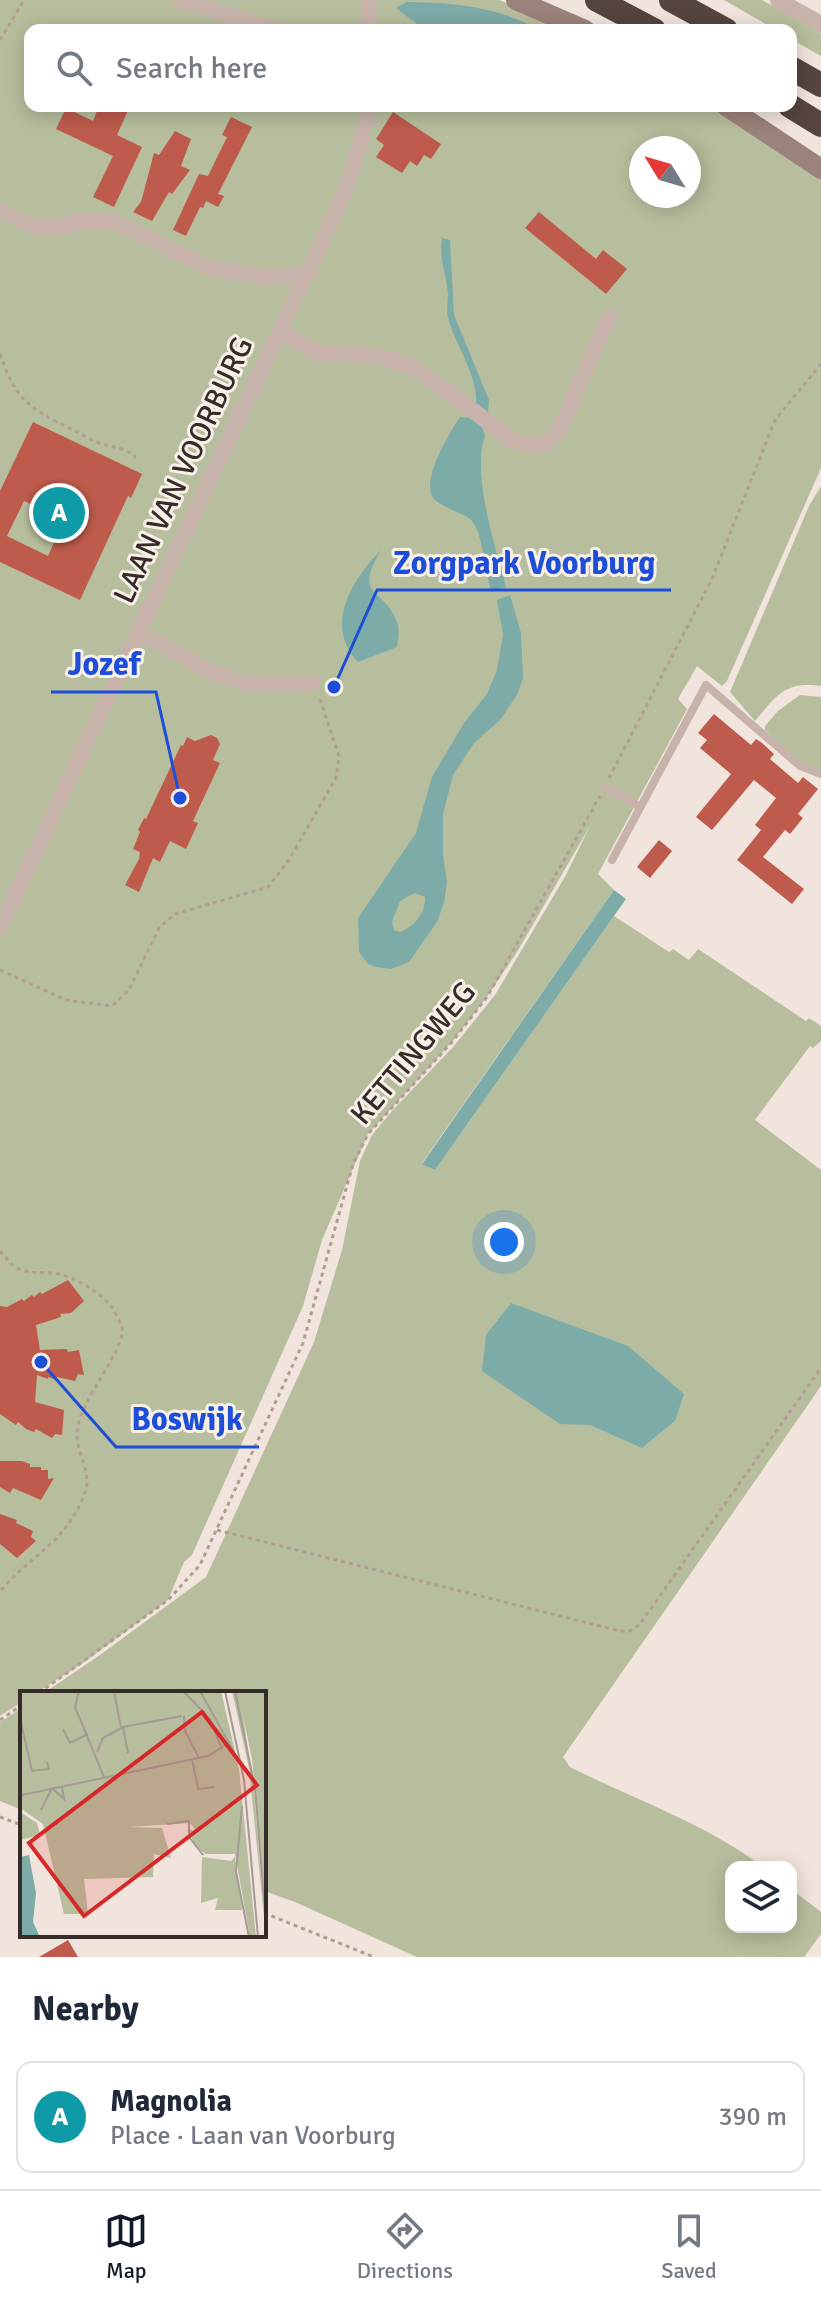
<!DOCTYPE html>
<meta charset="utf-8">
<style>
body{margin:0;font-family:Signika,sans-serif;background:#f2f2f3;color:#1f2937}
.controls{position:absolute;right:24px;bottom:24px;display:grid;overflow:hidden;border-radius:16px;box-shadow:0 4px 20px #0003}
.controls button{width:72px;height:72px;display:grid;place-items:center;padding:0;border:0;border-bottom:2px solid #e0e1e3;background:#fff;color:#1f2937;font:40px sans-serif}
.compass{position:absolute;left:629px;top:136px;width:72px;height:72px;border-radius:50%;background:#fff;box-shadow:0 4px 20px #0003;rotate:307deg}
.you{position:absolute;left:504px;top:1242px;width:28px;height:28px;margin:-20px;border:6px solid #fff;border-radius:50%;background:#1a73e8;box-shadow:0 0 0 12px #1a73e833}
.badge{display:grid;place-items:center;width:52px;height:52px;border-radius:50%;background:#111827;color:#fff;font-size:26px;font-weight:700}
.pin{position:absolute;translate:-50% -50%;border:4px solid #fff;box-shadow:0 2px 8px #0006}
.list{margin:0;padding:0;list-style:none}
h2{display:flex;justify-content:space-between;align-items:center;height:104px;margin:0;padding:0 32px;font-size:34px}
h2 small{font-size:26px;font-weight:400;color:#747a83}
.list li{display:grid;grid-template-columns:52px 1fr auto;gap:24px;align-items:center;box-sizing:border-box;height:112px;margin:0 16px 16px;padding:0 16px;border:2px solid #e0e1e3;border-radius:16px}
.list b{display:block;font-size:30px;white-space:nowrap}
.list p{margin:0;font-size:26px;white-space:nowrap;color:#747a83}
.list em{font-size:26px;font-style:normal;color:#747a83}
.icon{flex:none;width:44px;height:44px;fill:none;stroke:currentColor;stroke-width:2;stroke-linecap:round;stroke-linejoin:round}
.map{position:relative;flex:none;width:821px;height:1957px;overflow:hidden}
.search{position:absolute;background:#fff;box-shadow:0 4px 20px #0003;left:24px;right:24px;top:24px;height:88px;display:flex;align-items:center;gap:20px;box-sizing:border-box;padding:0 28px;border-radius:16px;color:#747a83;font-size:30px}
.sheet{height:232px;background:#fff}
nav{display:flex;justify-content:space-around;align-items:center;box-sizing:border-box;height:112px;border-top:2px solid #e0e1e3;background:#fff;font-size:22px;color:#747a83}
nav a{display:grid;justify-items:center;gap:4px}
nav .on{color:#111827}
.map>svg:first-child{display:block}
</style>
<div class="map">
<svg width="821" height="1957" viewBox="0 0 821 1957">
<rect width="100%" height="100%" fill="#f0e4dc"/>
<g fill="#b7be9d" fill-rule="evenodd">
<path d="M 0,0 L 499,0 L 577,30 L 30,30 L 30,106 L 726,106 L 821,169 L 821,468 L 727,681 L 722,686 L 697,666 L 678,699 L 687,709 L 598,874 L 614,890 L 422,1163 L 435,1170 L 614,916 L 669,952 L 673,949 L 689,960 L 698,949 L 806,1021 L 809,1018 L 821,1026 L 821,1041 L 813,1048 L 810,1046 L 755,1120 L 821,1170 L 821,1386 L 563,1757 L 570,1767 C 633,1799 707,1824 763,1867 L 731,1867 L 731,1927 L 791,1927 L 791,1889 L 821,1912 L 821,1934 L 804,1957 L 417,1957 L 295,1902 L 264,1891 L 264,1693 L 44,1693 L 100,1655 L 206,1577 L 314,1342 L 342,1250 L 360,1161 L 372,1135 L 392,1111 L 454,1046 L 495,995 L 566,875 L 590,826 L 517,952 L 487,997 L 452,1042 L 368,1134 L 322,1240 L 303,1306 L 192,1555 L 184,1562 L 168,1600 L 83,1663 L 36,1693 L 22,1693 L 22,1702 L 0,1716 ZM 641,148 L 689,148 L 689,196 L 641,196 ZM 675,1421 L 643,1447 L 590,1425 Z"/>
<polygon points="724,0 762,0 821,33 821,56 791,39 791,30 776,30"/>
<path d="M 821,486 L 821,686 C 785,681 777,695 755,721 L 730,692 L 809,506 Z"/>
<polygon points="800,695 821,697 821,778 813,775 765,730 765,726 778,711"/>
<polygon points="22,1708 22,1810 0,1801 0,1722"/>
</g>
<g fill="#7daba8" fill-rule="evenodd">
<path d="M 406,2 C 451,2 500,7 539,30 L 432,30 L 421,27 L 396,8 Z"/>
<path d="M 442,238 L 450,240 L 454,315 L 489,400 L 488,412 L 482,426 L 485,436 C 471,474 496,548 506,587 L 491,592 C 487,576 482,532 472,521 C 467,514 447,510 435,500 C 418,485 449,433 460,417 L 472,418 C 487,386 456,349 448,318 C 446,310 448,302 448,293 C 446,274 439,258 442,238 Z"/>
<path d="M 381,550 C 352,599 384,586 397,622 C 400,629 398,640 397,647 L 358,662 C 324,625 351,581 381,550 Z"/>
<path d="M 510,595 L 521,633 L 523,678 L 517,695 L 500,720 L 474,743 L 453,775 L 443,814 L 443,855 L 447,881 L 444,903 L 437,922 L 409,962 L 391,969 L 376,967 L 368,964 L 359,952 L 358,918 L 416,833 L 432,777 L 464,723 L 487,694 L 497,670 L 503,635 L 497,600 ZM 415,893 L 425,897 C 426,913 414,927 400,932 L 394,930 L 392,922 L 400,901 Z"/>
<polygon points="614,890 626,899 435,1170 422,1164"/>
<polygon points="511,1303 628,1346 684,1394 675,1421 642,1448 590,1425 560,1424 482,1371 486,1335"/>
</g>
<g fill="#be5b4c" fill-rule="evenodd">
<polygon points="99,106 130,106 117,135 142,147 114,207 93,197 113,156 56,129 66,108 93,121"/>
<polygon points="393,112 441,144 431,159 424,155 417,166 410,161 402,173 376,157 384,145 376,139"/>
<polygon points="231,117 252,127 218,194 224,196 218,207 206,201 203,208 200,207 186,236 173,230 199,174 208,176 227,137 222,135"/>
<polygon points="175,131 191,139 181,166 190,170 172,194 169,192 152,221 133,212 141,202 154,153 159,155"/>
<polygon points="539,212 596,259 603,250 627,269 606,294 525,228"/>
<path d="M 33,422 L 142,474 L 131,498 L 128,496 L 80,600 L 0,562 L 0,491 ZM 24,501 L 45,510 L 38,524 L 58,534 L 48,556 L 7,536 Z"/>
<polygon points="714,714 751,745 756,739 762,743 774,754 770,759 798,783 803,777 818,789 798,814 803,818 790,834 785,830 763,857 804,889 792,904 737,860 761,830 755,825 776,798 754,780 712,830 696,817 731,774 700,748 707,740 698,733"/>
<polygon points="211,735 217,738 220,744 213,760 220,763 193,821 198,823 186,849 170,841 160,862 153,858 139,892 125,885 139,859 140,852 133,849 140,832 138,830 144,818 146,819 181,745 183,746 187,737 195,741"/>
<polygon points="659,840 672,851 650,878 637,867"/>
<polygon points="68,1280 84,1301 71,1313 60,1314 61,1317 36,1325 40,1350 67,1349 68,1352 79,1350 84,1375 78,1374 75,1381 57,1377 56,1380 48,1377 48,1379 37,1375 35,1402 64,1410 62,1435 55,1434 52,1438 36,1429 34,1432 26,1429 18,1422 16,1425 0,1414 0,1306 7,1307 22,1299 24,1301 32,1295 34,1297 40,1292 42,1294"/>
<polygon points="0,1461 22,1461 30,1464 30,1467 41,1467 41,1470 48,1470 48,1479 54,1478 41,1500 13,1488 10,1493 0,1487"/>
<polygon points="0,1514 17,1520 16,1523 33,1531 31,1537 36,1541 17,1558 0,1544"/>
<polygon points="68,1940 78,1957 39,1957"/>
</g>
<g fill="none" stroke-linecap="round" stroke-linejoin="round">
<g stroke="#b39d93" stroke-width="3" stroke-dasharray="4 4" stroke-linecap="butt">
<polyline points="0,40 24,0"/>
<path d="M 0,354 C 17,401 27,407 71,429 C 80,433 90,440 100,443 C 113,448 123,447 135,456 L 133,462"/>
<polyline points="609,778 712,579 775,420 821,364"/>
<polyline points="0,970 66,1000 112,1006 129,990 159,928 175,914 268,887 287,863 336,778 339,756 319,696"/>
<path d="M 0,1251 C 6,1257 10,1264 17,1268 C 30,1274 39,1272 53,1273 C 72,1275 98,1291 110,1305 C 114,1310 120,1321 122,1327 C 126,1351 81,1396 77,1432 C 76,1449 86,1463 87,1479 C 88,1492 77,1512 69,1523 C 50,1550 20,1566 0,1592"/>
<polyline points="217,1530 620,1631 630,1631 640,1624 821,1368"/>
<polyline points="39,1693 168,1600 200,1565 303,1343 353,1164 368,1134 452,1042 487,997 600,796"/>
<polyline points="0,1720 22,1705"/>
<polyline points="0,1817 22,1825"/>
<polyline points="264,1913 374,1957"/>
</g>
<g stroke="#c7b3a9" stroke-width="8">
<polyline points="605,787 640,807"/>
<polyline points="612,860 706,685 800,766 821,774"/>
</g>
<g stroke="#c7b3a9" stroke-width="16">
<polyline points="180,0 276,30"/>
<polyline points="368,0 370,30"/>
<polyline points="778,0 821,24"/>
<polyline points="0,211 36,227 53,228 84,221 112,221 208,267 270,278 309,272"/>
<polyline points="280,331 318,353 377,356 414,367 514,441 531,445 545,443 558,433 609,317"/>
<polyline points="137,633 181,654 204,669 243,683 312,683"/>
<polyline points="0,927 343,196 360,145 369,106"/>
</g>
<g stroke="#9b827a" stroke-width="20">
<polyline points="516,0 585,30"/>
<polyline points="726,106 821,169"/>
</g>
<g stroke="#554440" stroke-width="24">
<polyline points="597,0 654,30"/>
<polyline points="671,0 726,30"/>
<polyline points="791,68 821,85"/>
<polyline points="790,106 821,125"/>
</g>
</g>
<g text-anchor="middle" stroke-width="6" stroke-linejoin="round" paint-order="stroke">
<g font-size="30" fill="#352b28" stroke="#f8efe8">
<text transform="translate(183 470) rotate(-65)" y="10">LAAN VAN VOORBURG</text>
<text transform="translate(413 1053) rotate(-50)" y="10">KETTINGWEG</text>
</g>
</g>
<g transform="translate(20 1691)">
<rect width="246" height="246" fill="#f0e4dc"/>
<path d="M 201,0 L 219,78 L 236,246 L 230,246 L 215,163 L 185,163 L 174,154 L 169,138 L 177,141 L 170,132 L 108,136 L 142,137 L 151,167 L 134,163 L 133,186 L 64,188 L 68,223 L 44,223 L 23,133 L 0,117 L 0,5 L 5,0 ZM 212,0 L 246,0 L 246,226 L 232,68 L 223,25 L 234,98 L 246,246 L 229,77 ZM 0,121 L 17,132 L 20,144 L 0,149 ZM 182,166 L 211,170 L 215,166 L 222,219 L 195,219 L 198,207 L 181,212 Z" fill="#b7be9d"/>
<path d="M 9,164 L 16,202 L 13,231 L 20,246 L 0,246 L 0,166 Z" fill="#7daba8"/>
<path fill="none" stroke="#a59a94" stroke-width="2" d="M 59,0 L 55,16 L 84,86M 94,0 L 101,37M 163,0 L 190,28 L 202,58M 180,0 L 214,61M 205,0 L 224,89 L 238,246M 215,0 L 235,97 L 246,234M 164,25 L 165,40 L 179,67M 0,27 L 12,80 L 29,78 L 27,71M 103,36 L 162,25M 43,38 L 50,52 L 68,43M 77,61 L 83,47 L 103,36 L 108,62M 172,68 L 178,98 L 195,96M 33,98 L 44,108 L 42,95M 2,104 L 188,65 L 210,51M 222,115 L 216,181 L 229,246M 21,119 L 32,97M 147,133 L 169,130 L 169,146 L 183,164"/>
<path fill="#d62828" fill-opacity="0.15" stroke="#d62828" stroke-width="4" d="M 182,21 L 237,94 L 64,225 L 9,152 Z"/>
<rect width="246" height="246" fill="none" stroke="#352b28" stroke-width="4"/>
</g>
<path fill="none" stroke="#1d4ed8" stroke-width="3" d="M334 687L377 590H671M180 798L156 692H51M41 1362L116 1447H259"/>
<g fill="#1d4ed8" stroke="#f8efe8" stroke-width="3">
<circle cx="334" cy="687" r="8"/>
<circle cx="180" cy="798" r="8"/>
<circle cx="41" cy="1362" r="8"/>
</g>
<g font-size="32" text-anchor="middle" font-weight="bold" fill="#1d4ed8" stroke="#f8efe8" stroke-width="6" stroke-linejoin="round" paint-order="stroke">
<text x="524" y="574">Zorgpark Voorburg</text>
<text x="104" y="675">Jozef</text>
<text x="187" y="1430">Boswijk</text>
</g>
</svg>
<div class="controls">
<button><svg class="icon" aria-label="layers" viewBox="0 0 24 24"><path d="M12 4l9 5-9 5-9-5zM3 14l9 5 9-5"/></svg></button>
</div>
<svg class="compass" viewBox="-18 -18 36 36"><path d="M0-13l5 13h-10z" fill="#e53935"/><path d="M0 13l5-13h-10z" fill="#747a83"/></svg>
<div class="you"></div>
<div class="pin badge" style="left:59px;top:513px;background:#0f9aa8">A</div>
<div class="search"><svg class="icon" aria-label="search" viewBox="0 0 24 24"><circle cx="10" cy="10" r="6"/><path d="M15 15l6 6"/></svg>Search here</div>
</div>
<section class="sheet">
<h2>Nearby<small></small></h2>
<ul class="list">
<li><span class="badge" style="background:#0f9aa8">A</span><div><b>Magnolia</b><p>Place · Laan van Voorburg</p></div><em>390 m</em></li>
</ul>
</section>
<nav>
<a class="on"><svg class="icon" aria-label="map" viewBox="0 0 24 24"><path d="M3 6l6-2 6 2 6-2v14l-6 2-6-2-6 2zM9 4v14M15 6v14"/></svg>Map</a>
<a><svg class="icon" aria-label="directions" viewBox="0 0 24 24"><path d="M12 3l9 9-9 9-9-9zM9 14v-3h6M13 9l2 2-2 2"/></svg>Directions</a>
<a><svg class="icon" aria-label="saved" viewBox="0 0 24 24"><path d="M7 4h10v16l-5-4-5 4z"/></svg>Saved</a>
</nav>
